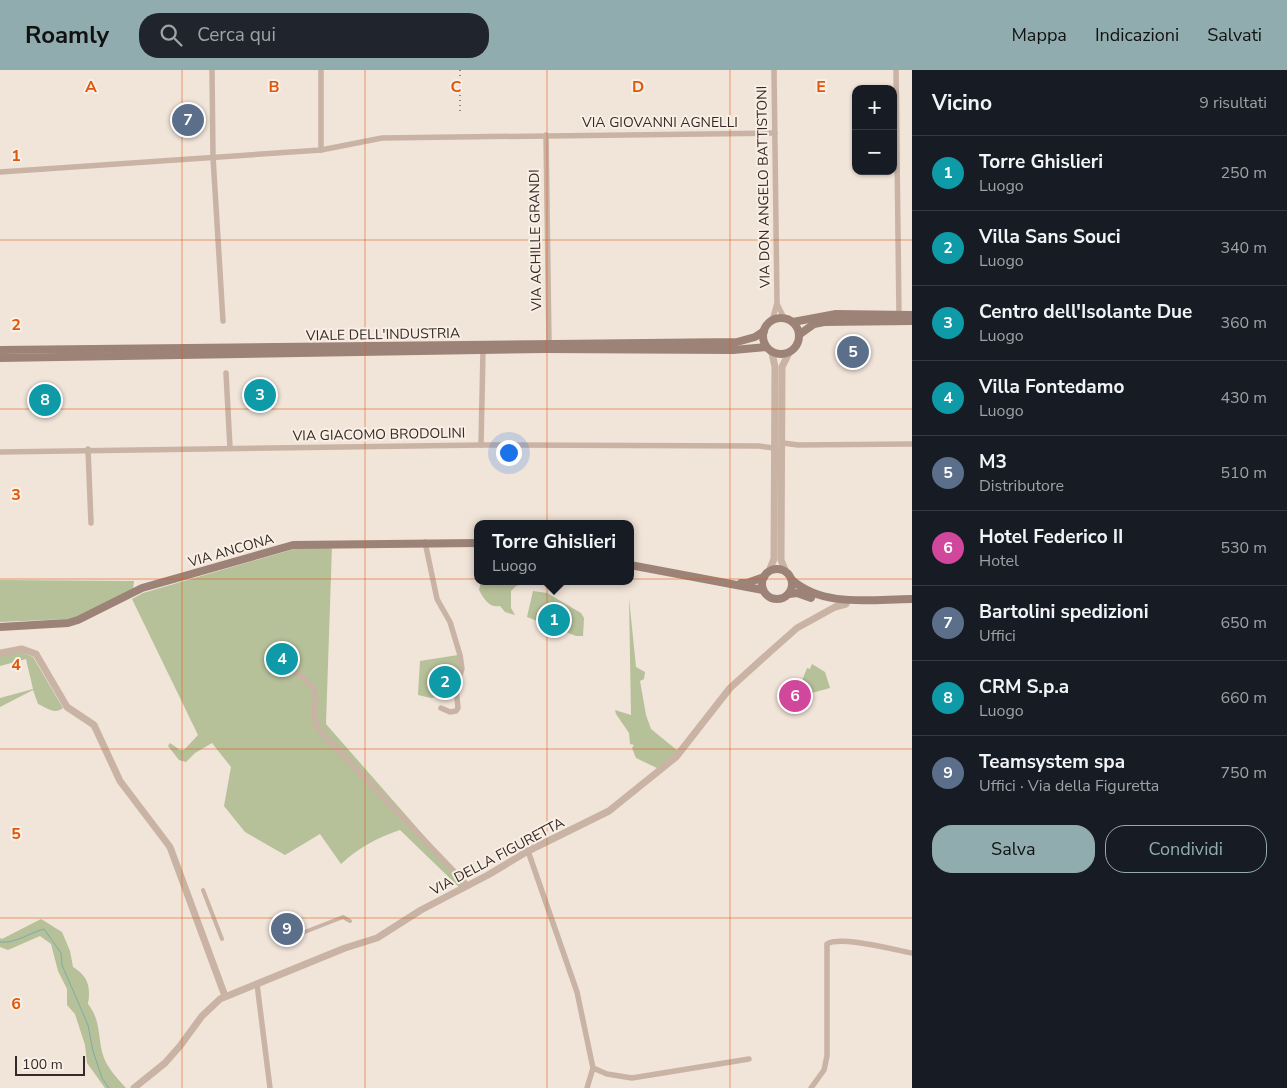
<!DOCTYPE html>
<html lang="it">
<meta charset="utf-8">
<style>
body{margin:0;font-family:"Nunito Sans",sans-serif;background:#20242c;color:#f1f3f6}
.controls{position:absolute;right:15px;top:15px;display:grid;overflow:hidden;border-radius:10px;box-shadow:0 1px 4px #0004}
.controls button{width:45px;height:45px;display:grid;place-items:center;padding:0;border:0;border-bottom:1px solid #363941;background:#171b24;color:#f1f3f6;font:25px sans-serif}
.scale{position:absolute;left:15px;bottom:12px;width:70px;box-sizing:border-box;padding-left:5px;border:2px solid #352a27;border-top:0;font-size:14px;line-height:18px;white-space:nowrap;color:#352a27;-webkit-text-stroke:4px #f9efe5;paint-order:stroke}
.you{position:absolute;left:508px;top:382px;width:18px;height:18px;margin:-12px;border:4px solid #fff;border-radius:50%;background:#1a73e8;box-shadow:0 0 0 8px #1a73e833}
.badge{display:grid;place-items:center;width:32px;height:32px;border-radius:50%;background:#91acae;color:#fff;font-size:16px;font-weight:700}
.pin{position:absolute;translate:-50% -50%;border:2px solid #fff;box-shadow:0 1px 5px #0006}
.popup{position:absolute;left:474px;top:450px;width:160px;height:65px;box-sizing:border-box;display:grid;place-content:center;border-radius:10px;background:#171b24;filter:drop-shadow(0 1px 4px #0005);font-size:16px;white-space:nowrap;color:#9ea1a6}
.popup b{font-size:19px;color:#f1f3f6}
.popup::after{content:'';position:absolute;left:50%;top:100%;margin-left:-10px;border:10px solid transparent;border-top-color:#171b24}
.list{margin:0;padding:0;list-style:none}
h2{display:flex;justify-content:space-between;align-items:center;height:65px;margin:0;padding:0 20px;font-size:21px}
h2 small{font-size:16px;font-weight:400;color:#9ea1a6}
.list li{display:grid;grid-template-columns:32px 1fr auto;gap:15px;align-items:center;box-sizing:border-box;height:75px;padding:0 20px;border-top:1px solid #363941}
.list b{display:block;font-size:19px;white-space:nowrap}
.list p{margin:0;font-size:16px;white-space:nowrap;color:#9ea1a6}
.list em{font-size:16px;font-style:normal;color:#9ea1a6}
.actions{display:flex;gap:10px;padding:15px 20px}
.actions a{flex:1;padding:11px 0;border:1px solid #91acae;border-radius:20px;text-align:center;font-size:18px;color:#91acae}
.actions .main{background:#91acae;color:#111}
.icon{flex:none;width:28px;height:28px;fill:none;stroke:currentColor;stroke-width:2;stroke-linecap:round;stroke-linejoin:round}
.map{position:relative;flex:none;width:912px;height:1018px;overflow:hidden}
header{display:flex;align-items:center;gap:30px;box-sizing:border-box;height:70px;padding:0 25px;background:#91acae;color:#111}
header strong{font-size:24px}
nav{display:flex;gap:28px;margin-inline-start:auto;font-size:18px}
.search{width:350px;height:45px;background:#20242c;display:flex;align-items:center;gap:12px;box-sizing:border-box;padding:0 18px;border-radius:20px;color:#9ea1a6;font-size:19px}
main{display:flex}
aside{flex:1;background:#171b24}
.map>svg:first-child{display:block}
</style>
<header>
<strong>Roamly</strong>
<div class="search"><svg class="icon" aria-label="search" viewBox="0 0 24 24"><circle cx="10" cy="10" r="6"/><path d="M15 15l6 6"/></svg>Cerca qui</div>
<nav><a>Mappa</a><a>Indicazioni</a><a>Salvati</a></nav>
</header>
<main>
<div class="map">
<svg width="912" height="1018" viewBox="0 0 912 1018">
<rect width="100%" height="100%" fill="#f1e4d9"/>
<g fill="#b6c099">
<path d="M 332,475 L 326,654 L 468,816 L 461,819 L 400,760 C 377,768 359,777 341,794 L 320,764 L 285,785 L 245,762 L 224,736 L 231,697 L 212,673 L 195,683 L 186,692 L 179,690 L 168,676 L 170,673 L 180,680 L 184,680 L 198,665 L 132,529 L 143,523 L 294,479 Z"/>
<polygon points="0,510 134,511 133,519 84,545 68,549 0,552"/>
<path d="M 481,511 L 519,511 L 522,514 L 516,516 L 511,521 L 511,538 L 515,545 L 505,542 L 500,536 C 489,538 484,529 479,520 Z"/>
<polygon points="533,521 547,523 581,543 584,548 583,566 576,566 527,547"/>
<polygon points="629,528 636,597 645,602 644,609 640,611 646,645 651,659 678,681 659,699 636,688 632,678 634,675 630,674 629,663 616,644 615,640 631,645"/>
<path d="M 21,582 L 33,587 L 63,638 C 55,645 47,638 38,634 L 33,620 L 0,637 L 0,628 L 33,619 L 26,589 L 0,596 L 0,586 Z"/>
<path d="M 458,585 L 460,596 L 457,605 L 453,606 L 452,602 L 441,603 C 437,612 436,617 439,627 L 431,628 L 418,625 L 420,591 Z"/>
<polygon points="812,594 825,602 830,618 808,624 799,618 807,598 810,599"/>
<path d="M 41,849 L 62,862 L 70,881 L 73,897 C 88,906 91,917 88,934 C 100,949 98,964 102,982 C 106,997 116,1007 126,1018 L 105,1018 L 87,993 L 85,975 L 75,944 L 67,935 L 67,919 L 58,901 L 51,874 L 40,866 L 8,880 L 0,877 L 0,868 L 2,869 Z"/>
</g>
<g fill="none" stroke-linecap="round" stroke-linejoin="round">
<path stroke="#78aeac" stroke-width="1" d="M 0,872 C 15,874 29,863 44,859 L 61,883 L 62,895 L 88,955 L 93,981 L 102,1008 L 109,1018"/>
<g stroke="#c9b3a5" stroke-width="4">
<polyline points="203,820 222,869"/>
<polyline points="295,861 297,865 343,847 350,851"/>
</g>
<g stroke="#c9b3a5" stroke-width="5.5">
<polyline points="212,0 213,87 223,251"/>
<polyline points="321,0 321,80"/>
<polyline points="896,0 899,245"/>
<polyline points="546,65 549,274"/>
<polyline points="0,102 321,80 382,68 775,63"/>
<polyline points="777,234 784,248"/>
<polyline points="772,251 777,233 774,0"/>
<polyline points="226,303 230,378"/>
<polyline points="783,373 798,375 912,374"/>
<polyline points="481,375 483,281"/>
<polyline points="88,379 91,453"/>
<polyline points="0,382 481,375 759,376 774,378"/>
<polyline points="425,472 437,529 450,552 460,585 462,599 456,617 458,638 456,641 450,642 441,638"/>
<path d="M 295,602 C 333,627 304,633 319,660 L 468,816"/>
<polyline points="528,781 577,922 593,998 607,1004 632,1008 749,989"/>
<polyline points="257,914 270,1018"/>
<polyline points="587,1018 593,998"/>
<path d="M 811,1018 L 824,1000 L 827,986 L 827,874 C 840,865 895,880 912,883"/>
</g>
<g stroke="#c9b3a5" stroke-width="7">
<polyline points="769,501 774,489 775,297 772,283"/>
<polyline points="786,502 781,490 782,297 789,283"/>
<polyline points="0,583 22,579 36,584 67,637 94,655 120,711 170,777 225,926"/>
<polyline points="134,1018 165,993 180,976 202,946 220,929 345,878 377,868 421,840 488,805 528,781 609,741 676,687 730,618 771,581 797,558 835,537 846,534"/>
</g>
<g stroke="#9d8277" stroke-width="8">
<circle cx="781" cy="266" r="18"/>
<polyline points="793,252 836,244 912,245"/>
<polyline points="800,264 814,254 824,252 912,251"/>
<polyline points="0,280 737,272 755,267 764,261"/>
<polyline points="0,288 545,279 733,280 766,277"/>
<polyline points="630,495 763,520"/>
<circle cx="777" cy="514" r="15"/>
<path d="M 792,510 C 824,538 872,529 912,529"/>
<polyline points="741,513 747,513 764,507"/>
<polyline points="789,524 797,523 811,528"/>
<polyline points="0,557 68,553 78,550 142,518 293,475 478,473"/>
</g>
<polyline stroke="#352a27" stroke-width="1" stroke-dasharray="1 4" stroke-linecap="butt" points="460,0 460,42"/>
</g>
<path fill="none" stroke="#df570d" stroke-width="1" stroke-opacity="0.55" d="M 182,0 L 182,1018M 365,0 L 365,1018M 547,0 L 547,1018M 730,0 L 730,1018M 0,170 L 912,170M 0,339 L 912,339M 0,509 L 912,509M 0,679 L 912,679M 0,848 L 912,848"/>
<g text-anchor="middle" stroke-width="4" stroke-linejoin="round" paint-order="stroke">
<g font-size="14" fill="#352a27" stroke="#f9efe5">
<text x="660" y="57">VIA GIOVANNI AGNELLI</text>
<text transform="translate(763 117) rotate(-91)" y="5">VIA DON ANGELO BATTISTONI</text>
<text transform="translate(535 170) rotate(-91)" y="5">VIA ACHILLE GRANDI</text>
<text transform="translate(383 264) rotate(-1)" y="5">VIALE DELL'INDUSTRIA</text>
<text transform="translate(379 364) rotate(-1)" y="5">VIA GIACOMO BRODOLINI</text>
<text transform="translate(231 480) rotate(-16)" y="5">VIA ANCONA</text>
<text transform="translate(497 786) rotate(-28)" y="5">VIA DELLA FIGURETTA</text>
</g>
</g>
<g font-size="16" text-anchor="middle" font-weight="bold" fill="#df570d" stroke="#f9efe5" stroke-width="4" stroke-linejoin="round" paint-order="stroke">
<text x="91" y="22">A</text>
<text x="274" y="22">B</text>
<text x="456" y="22">C</text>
<text x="638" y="22">D</text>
<text x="821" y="22">E</text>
<text x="16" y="91">1</text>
<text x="16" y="260">2</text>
<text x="16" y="430">3</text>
<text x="16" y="600">4</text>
<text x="16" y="769">5</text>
<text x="16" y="939">6</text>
</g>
</svg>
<div class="controls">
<button>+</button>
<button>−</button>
</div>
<div class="scale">100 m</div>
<div class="you"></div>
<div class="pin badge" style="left:554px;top:550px;background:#0f9aa8">1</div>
<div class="popup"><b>Torre Ghislieri</b>Luogo</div>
<div class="pin badge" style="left:445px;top:612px;background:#0f9aa8">2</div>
<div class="pin badge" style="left:260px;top:325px;background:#0f9aa8">3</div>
<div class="pin badge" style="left:282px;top:589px;background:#0f9aa8">4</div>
<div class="pin badge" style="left:853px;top:282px;background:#5c6f8a">5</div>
<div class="pin badge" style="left:795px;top:626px;background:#d1479c">6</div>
<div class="pin badge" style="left:188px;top:50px;background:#5c6f8a">7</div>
<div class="pin badge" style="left:45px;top:330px;background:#0f9aa8">8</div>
<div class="pin badge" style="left:287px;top:859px;background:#5c6f8a">9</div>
</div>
<aside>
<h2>Vicino<small>9 risultati</small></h2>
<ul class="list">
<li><span class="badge" style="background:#0f9aa8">1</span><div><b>Torre Ghislieri</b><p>Luogo</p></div><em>250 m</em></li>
<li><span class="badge" style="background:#0f9aa8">2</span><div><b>Villa Sans Souci</b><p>Luogo</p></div><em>340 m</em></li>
<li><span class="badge" style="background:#0f9aa8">3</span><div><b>Centro dell'Isolante Due</b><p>Luogo</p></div><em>360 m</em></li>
<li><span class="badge" style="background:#0f9aa8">4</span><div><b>Villa Fontedamo</b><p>Luogo</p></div><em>430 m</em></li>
<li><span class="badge" style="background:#5c6f8a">5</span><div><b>M3</b><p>Distributore</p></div><em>510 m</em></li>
<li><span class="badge" style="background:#d1479c">6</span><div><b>Hotel Federico II</b><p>Hotel</p></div><em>530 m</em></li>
<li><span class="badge" style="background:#5c6f8a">7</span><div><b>Bartolini spedizioni</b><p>Uffici</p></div><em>650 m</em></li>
<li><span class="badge" style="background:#0f9aa8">8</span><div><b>CRM S.p.a</b><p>Luogo</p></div><em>660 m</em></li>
<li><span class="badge" style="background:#5c6f8a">9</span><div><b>Teamsystem spa</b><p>Uffici · Via della Figuretta</p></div><em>750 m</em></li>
</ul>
<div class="actions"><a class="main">Salva</a><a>Condividi</a></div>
</aside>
</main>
